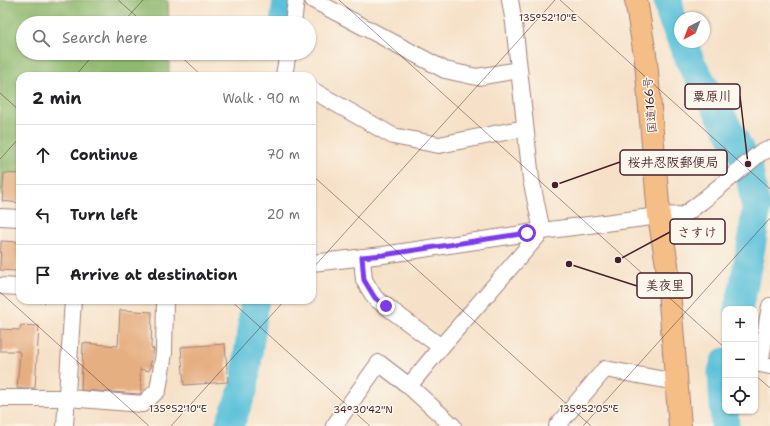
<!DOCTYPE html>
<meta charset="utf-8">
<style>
body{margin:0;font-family:"Shantell Sans","Klee One",sans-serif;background:#f6f6f6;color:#202124}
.controls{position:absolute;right:12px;bottom:12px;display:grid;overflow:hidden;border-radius:8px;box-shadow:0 1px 3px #0004}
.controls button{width:36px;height:36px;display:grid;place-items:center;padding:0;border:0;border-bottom:1px solid #e0e0e0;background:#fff;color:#202124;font:20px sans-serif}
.compass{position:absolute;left:674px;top:12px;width:36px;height:36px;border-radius:50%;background:#fff;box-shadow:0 1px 3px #0004;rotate:222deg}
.stop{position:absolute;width:12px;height:12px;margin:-9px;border:3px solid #7c3aed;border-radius:50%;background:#fff}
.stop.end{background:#7c3aed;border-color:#fff;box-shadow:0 1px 4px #0008}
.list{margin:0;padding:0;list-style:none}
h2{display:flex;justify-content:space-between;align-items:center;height:52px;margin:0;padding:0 16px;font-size:17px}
h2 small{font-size:13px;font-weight:400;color:#757577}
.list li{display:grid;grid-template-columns:26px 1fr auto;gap:12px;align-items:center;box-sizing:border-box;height:60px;padding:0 16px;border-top:1px solid #e0e0e0}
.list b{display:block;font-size:15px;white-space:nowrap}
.list em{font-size:13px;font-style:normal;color:#757577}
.icon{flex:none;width:22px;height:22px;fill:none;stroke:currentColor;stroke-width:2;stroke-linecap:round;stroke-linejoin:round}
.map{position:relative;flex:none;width:770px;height:426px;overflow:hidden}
.search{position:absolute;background:#fff;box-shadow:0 1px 3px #0004;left:16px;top:16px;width:300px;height:44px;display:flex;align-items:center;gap:10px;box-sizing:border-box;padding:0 14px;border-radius:22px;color:#757577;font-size:15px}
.panel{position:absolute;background:#fff;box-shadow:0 1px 3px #0004;left:16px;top:72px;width:300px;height:232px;border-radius:12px}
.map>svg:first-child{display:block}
</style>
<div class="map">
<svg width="770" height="426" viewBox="0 0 770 426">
<rect width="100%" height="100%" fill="#fbf7ec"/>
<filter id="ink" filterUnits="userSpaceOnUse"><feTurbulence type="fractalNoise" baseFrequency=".025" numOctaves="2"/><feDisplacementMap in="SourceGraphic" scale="8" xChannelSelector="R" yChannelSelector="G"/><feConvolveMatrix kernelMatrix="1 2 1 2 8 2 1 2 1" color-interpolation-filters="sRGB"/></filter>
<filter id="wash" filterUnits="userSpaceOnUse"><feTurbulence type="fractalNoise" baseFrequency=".012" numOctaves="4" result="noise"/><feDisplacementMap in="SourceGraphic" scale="16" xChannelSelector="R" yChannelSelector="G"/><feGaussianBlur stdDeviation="0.9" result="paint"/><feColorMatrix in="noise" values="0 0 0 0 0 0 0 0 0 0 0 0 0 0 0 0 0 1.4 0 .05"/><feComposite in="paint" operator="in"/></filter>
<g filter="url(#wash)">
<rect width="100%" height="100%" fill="#f6e1c8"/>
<polygon fill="#90b96f" stroke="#6d6c4d" points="0,0 167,0 168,2 169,23 23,23 23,53 169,53 169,76 20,76 20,198 0,195"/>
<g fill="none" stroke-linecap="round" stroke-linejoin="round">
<g stroke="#5bc1d9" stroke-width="29">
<polyline points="668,0 671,16 680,37"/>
<polyline points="284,23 287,0"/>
<polyline points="682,42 692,65 748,164 756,209 752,241 743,289 738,309"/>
<polyline points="229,426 244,388 255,300"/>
<polyline points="725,426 722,372 725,362"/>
</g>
</g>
<g id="blocks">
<g fill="#e6af82">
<polygon points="4,173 20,174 20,203 2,201"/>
<polygon points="1,241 19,242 16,271 0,270"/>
<polygon points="120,310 152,312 151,348 154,349 149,371 140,369 141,393 140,394 81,390 83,343 118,346"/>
<polygon points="21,325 39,326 35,388 17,388 20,353 19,353 19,351 0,351 0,329 20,330"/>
<polygon points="225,344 228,382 184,385 181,347"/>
</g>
</g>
</g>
<g filter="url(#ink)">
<use href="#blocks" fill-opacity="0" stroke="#a0807a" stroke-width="1"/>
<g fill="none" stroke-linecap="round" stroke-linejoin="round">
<defs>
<g id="minor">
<polyline points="313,0 445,70 477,77 519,70"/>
<polyline points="293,23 296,0"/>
<polyline points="286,76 284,75 288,53"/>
<polyline points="312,90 393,136 439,145 525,128"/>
<polyline points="0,217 20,218"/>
<polyline points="362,257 364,280 375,298 441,347"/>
<polyline points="312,263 383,255 542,231 659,216 684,215 701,202 760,153 770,149"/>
<polyline points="0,286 20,287"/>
<polyline points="770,306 760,364 770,366"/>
<polyline points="409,386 441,347 542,231 531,179 514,23 510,0"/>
<polyline points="0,398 67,398 143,404 158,390 164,353 165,300"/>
<polyline points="65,426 73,300"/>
<polyline points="334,426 379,363 409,386 453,426"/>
<polyline points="557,426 605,369 676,382"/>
</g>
<polyline id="highway" points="636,0 646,61 659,216 667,265 680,426"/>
</defs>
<use href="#minor" stroke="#a0807a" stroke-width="18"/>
<use href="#highway" stroke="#a0807a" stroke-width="24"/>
<g stroke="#a0807a" stroke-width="2.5" stroke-dasharray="1 3" stroke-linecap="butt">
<polyline points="28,301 57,302"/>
<polyline points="88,301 105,300"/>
</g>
<use href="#minor" stroke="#fff" stroke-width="16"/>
<use href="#highway" stroke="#f6be87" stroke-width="22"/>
</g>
</g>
<g fill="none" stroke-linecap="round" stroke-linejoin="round" filter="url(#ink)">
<polyline stroke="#7c3aed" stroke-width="5" points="386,306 375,298 364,280 362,257 383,255 527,233"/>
</g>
<path fill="none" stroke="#4a1f2b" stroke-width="1" stroke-opacity="0.45" d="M 118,0 L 144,23M 339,0 L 725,348M 560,0 L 770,189M 122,23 L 143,0M 177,53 L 202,76M 75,76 L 95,53M 0,93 L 20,111M 0,159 L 20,137M 312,175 L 591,426M 312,269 L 555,0M 0,292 L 149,426M 230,300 L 370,426M 755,375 L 770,388M 171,426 L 285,300M 583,426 L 770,218"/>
<g text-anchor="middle" stroke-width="3" stroke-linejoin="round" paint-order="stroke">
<g font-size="12" fill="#4a1f2b" stroke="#fbf7ec">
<text transform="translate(650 105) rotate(-95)" y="4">国道166号</text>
</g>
</g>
<g font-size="10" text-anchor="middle" fill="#4a1f2b" stroke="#fbf7ec" stroke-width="3" stroke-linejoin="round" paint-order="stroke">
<text x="548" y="21">135°52'10"E</text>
<text x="178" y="412">135°52'10"E</text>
<text x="589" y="412">135°52'05"E</text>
<text x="363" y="413">34°30'42"N</text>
</g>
<path fill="none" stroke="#4a1f2b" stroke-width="1.5" d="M748 164L740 96M555 185L620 162M618 260L670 232M569 264L637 286"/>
<g fill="#4a1f2b" stroke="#fbf7ec" stroke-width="1.5">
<circle cx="748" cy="164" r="4"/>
<circle cx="555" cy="185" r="4"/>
<circle cx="618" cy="260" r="4"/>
<circle cx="569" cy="264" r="4"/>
</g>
<g fill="#fbf7ec" stroke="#4a1f2b" stroke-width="1.5">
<rect x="685" y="84" width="55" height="25" rx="4"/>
<rect x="620" y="150" width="107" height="25" rx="4"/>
<rect x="670" y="219" width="55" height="25" rx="4"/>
<rect x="637" y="273" width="55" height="25" rx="4"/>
</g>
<g font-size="13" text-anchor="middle" font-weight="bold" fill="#4a1f2b">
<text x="712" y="101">粟原川</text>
<text x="673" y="167">桜井忍阪郵便局</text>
<text x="697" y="237">さすけ</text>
<text x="665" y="290">美夜里</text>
</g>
</svg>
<div class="controls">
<button>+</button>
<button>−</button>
<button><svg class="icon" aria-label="locate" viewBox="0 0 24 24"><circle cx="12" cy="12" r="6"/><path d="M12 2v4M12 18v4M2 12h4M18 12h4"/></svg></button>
</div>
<svg class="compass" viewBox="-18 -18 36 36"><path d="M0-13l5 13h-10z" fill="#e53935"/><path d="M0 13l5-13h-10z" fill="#757577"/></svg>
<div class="stop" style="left:527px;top:233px"></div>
<div class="stop end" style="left:386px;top:306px"></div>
<div class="search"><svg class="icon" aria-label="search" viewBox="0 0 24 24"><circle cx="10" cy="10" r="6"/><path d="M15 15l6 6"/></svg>Search here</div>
<section class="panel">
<h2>2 min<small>Walk · 90 m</small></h2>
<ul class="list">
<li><svg class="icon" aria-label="ahead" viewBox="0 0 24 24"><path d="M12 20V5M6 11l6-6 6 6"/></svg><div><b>Continue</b></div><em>70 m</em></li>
<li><svg class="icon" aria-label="left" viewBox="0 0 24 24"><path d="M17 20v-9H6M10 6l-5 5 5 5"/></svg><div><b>Turn left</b></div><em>20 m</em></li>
<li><svg class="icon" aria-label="arrive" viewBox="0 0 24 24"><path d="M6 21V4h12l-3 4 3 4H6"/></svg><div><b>Arrive at destination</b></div></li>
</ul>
</section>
</div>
